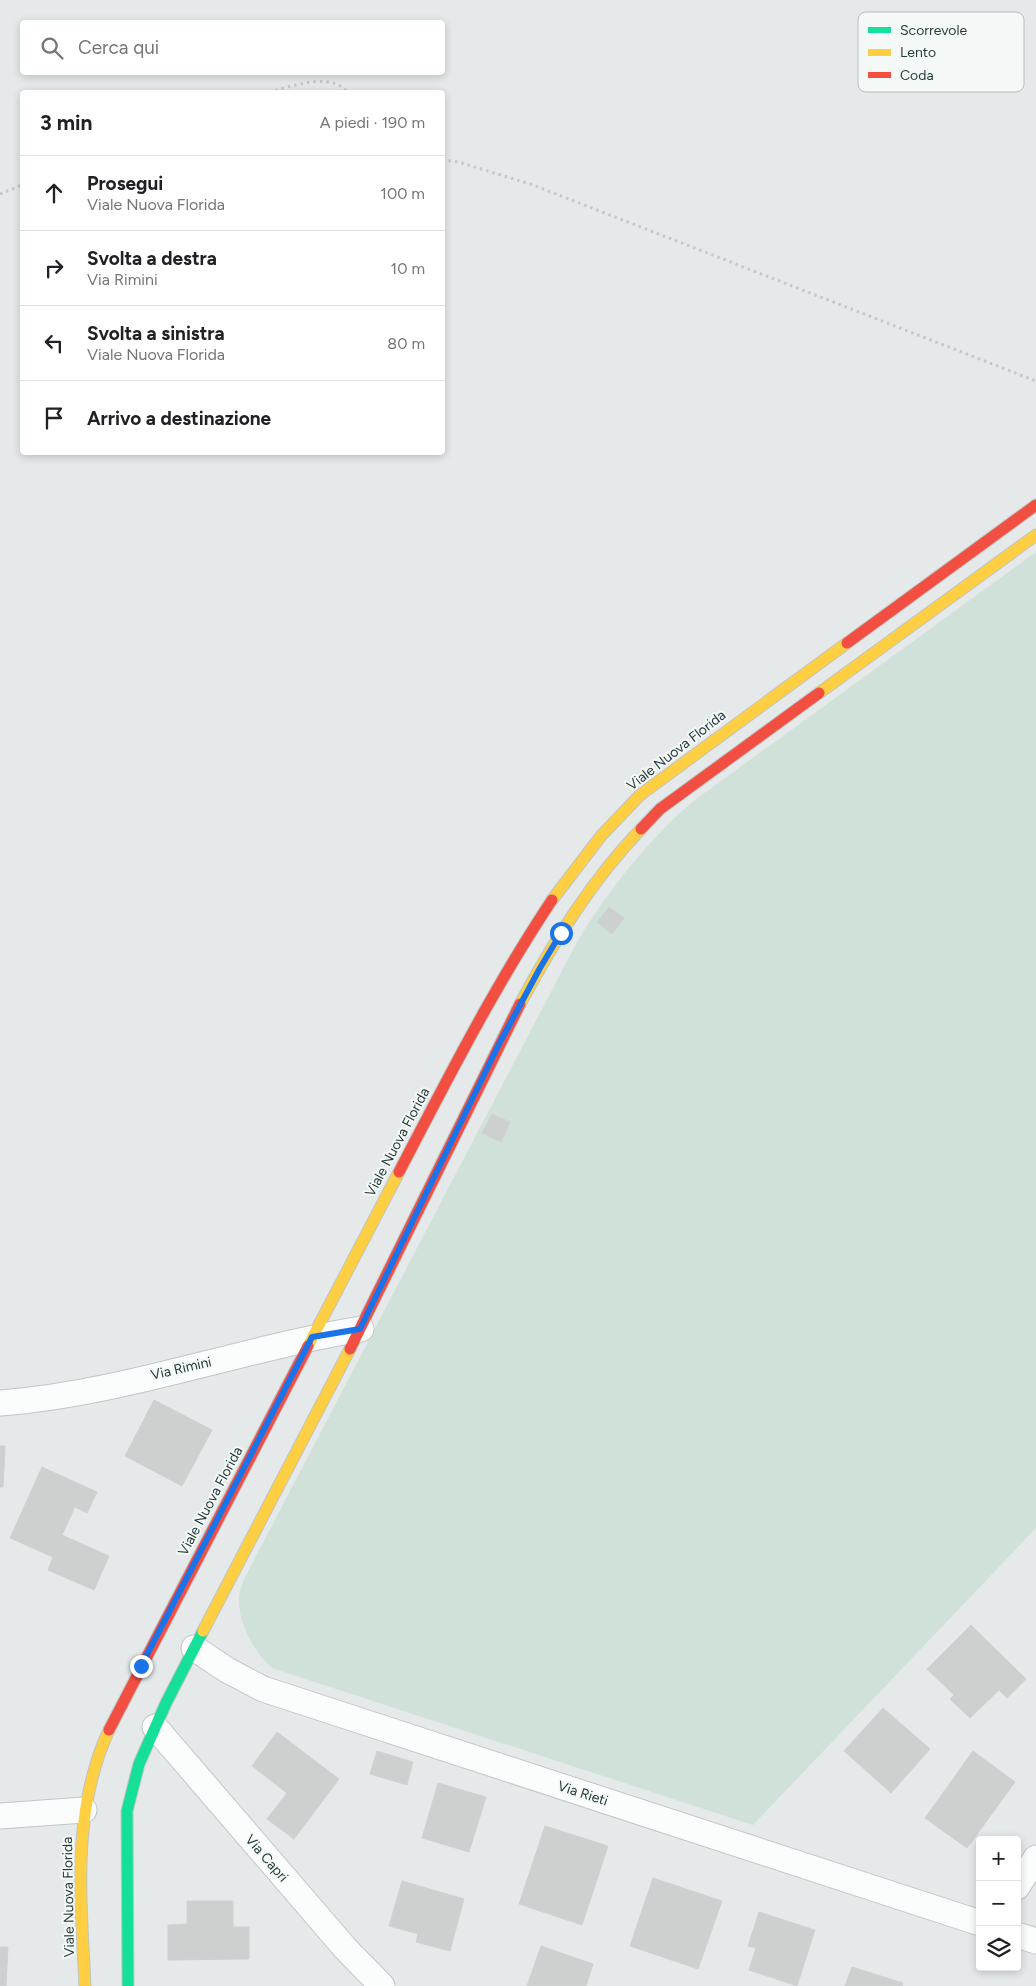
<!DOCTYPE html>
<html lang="it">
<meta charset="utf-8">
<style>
body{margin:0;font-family:Figtree,sans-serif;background:#f6f6f6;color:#202124}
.controls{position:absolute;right:15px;bottom:15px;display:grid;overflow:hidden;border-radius:5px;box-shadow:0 2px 8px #0003}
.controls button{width:45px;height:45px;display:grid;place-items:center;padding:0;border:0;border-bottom:1px solid #e0e0e0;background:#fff;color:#202124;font:25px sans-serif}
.stop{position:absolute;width:15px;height:15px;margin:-11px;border:4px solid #1a73e8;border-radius:50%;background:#fff}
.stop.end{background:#1a73e8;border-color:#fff;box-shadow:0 1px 5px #0008}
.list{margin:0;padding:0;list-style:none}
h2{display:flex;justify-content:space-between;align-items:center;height:65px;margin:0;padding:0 20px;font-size:21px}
h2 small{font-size:16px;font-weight:400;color:#757577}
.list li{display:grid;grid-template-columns:32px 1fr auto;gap:15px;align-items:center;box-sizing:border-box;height:75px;padding:0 20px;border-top:1px solid #e0e0e0}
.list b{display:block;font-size:19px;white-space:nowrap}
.list p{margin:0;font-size:16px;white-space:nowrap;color:#757577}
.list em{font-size:16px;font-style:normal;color:#757577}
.icon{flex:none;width:28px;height:28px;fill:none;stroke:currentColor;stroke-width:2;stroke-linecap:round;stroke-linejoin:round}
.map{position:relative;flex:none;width:1036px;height:1986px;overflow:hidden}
.search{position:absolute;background:#fff;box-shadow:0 2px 8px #0003;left:20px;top:20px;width:425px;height:55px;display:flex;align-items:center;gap:12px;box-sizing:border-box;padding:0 18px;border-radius:5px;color:#757577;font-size:19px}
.panel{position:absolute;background:#fff;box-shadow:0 2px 8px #0003;left:20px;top:90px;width:425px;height:365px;border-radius:5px}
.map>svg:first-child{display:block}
</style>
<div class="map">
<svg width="1036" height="1986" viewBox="0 0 1036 1986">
<rect width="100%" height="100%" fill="#e5e9e9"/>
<path fill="#d0e1da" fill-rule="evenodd" d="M 1036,552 L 1036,1528 L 753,1825 L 272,1668 C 254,1652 238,1623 239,1598 C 239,1592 242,1585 244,1579 L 577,942 C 609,889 646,843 692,802 ZM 609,907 L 623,918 L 612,933 L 597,922 ZM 492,1114 L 510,1122 L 501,1142 L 482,1133 Z"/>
<g fill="#ccd1d0" stroke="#ced2d2">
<polygon points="609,907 624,918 612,934 597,922"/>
<polygon points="492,1114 510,1122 501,1142 482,1133"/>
<polygon points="154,1400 212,1430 182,1486 125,1456"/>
<polygon points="0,1446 5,1446 3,1487 0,1487"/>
<polygon points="42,1467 97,1492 87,1513 75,1507 62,1535 109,1556 94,1590 48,1570 53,1557 10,1538"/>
<polygon points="971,1625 1026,1679 1007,1698 999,1690 970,1718 950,1699 954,1695 927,1669"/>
<polygon points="883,1708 930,1749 891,1793 844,1751"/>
<polygon points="277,1732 339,1779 294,1839 267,1819 287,1793 252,1766"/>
<polygon points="377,1751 413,1762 407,1785 370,1774"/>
<polygon points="973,1751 1015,1782 967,1848 925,1818"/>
<polygon points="438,1783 486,1797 469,1852 422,1838"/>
<polygon points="545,1826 608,1846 582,1925 519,1904"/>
<polygon points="653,1878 722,1901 698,1969 630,1946"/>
<polygon points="402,1881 464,1899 450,1951 416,1942 418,1934 389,1926"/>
<polygon points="187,1901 233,1901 233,1927 249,1927 249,1959 168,1960 168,1925 187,1924"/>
<polygon points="759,1912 815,1930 797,1986 749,1970 756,1948 748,1946"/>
<polygon points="541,1946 593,1964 586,1986 527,1986"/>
<polygon points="0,1947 8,1947 6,1986 0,1986"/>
<polygon points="852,1967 903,1983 902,1986 845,1986"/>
</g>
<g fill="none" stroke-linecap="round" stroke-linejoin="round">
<defs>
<g id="street">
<path d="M 0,1403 C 121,1394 240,1349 361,1329"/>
<polyline points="194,1648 227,1670 263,1689 980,1923"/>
<polyline points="155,1727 345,1948 382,1986"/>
<polyline points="0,1816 84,1810"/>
<polyline points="1017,1887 1036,1858"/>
<polyline points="1017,1935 1036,1941"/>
</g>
<polyline id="fast" points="128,1986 127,1811 139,1764 166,1703 203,1631"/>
<g id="slow">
<polyline points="819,693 1036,535"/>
<polyline points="552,900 601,836 640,795 847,643"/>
<path d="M 520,1004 C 554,941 592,880 641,829"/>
<polyline points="308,1346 399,1172"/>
<polyline points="203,1631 350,1349"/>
<path d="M 85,1986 C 81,1899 71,1812 109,1730"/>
</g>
<g id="jam">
<polyline points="847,643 1036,505"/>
<polyline points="641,829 660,809 819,693"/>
<path d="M 399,1172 C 447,1080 494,987 552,900"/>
<polyline points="350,1349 520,1004"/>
<polyline points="109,1730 308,1346"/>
</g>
</defs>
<use href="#street" stroke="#c2c6c6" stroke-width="27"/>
<use href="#fast" stroke="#bfc5c4" stroke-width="13"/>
<use href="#slow" stroke="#bfc5c4" stroke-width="13"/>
<use href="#jam" stroke="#bfc5c4" stroke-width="13"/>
<g stroke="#c2c9c9" stroke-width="3" stroke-dasharray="2.5 4" stroke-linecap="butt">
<path d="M 269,92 C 291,87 330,71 347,92"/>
<polyline points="442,160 459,162 533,185 1036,381"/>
<polyline points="0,194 22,185"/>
</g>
<use href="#street" stroke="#fbfcfc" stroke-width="25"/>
<use href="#fast" stroke="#16e098" stroke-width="11"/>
<use href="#slow" stroke="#ffcf43" stroke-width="11"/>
<use href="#jam" stroke="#f24e42" stroke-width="11"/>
</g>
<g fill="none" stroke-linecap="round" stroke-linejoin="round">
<polyline stroke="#1a73e8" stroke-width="6" points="141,1666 312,1337 360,1329 499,1044 540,968 561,933"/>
</g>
<g text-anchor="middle" stroke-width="4" stroke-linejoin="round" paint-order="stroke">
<g font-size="14" fill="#253b3a" stroke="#f4f8f7">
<text transform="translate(676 750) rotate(-38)" y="5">Viale Nuova Florida</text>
<text transform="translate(397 1142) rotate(-62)" y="5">Viale Nuova Florida</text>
<text transform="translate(181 1368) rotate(-13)" y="5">Via Rimini</text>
<text transform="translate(210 1501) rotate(-62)" y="5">Viale Nuova Florida</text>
<text transform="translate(583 1793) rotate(18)" y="5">Via Rieti</text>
<text transform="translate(267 1858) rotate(49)" y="5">Via Capri</text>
<text transform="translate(68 1897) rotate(-91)" y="5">Viale Nuova Florida</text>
</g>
</g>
<rect x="858" y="12" width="166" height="80" rx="8" fill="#f4f8f7" stroke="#b6bfbe" stroke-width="1"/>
<rect x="868" y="27" width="23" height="6" fill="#16e098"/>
<rect x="868" y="49" width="23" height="7" fill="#ffcf43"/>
<rect x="868" y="72" width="23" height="6" fill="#f24e42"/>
<g font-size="14" fill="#253b3a">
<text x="900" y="35">Scorrevole</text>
<text x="900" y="57">Lento</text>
<text x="900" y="80">Coda</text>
</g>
</svg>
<div class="controls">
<button>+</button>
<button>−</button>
<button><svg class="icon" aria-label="layers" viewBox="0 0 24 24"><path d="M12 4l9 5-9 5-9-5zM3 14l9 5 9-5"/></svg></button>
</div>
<div class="stop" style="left:561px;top:933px"></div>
<div class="stop end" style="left:141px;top:1666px"></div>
<div class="search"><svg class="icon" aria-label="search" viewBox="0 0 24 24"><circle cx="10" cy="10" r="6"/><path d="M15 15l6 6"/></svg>Cerca qui</div>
<section class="panel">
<h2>3 min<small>A piedi · 190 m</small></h2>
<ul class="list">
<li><svg class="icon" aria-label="ahead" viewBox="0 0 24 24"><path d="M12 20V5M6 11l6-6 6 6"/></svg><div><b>Prosegui</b><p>Viale Nuova Florida</p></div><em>100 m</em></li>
<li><svg class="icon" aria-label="right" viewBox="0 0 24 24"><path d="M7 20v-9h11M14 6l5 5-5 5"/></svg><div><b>Svolta a destra</b><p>Via Rimini</p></div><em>10 m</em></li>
<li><svg class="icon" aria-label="left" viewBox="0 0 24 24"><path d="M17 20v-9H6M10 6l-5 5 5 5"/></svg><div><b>Svolta a sinistra</b><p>Viale Nuova Florida</p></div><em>80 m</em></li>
<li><svg class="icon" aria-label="arrive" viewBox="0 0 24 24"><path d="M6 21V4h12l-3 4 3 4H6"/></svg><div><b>Arrivo a destinazione</b></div></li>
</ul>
</section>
</div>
